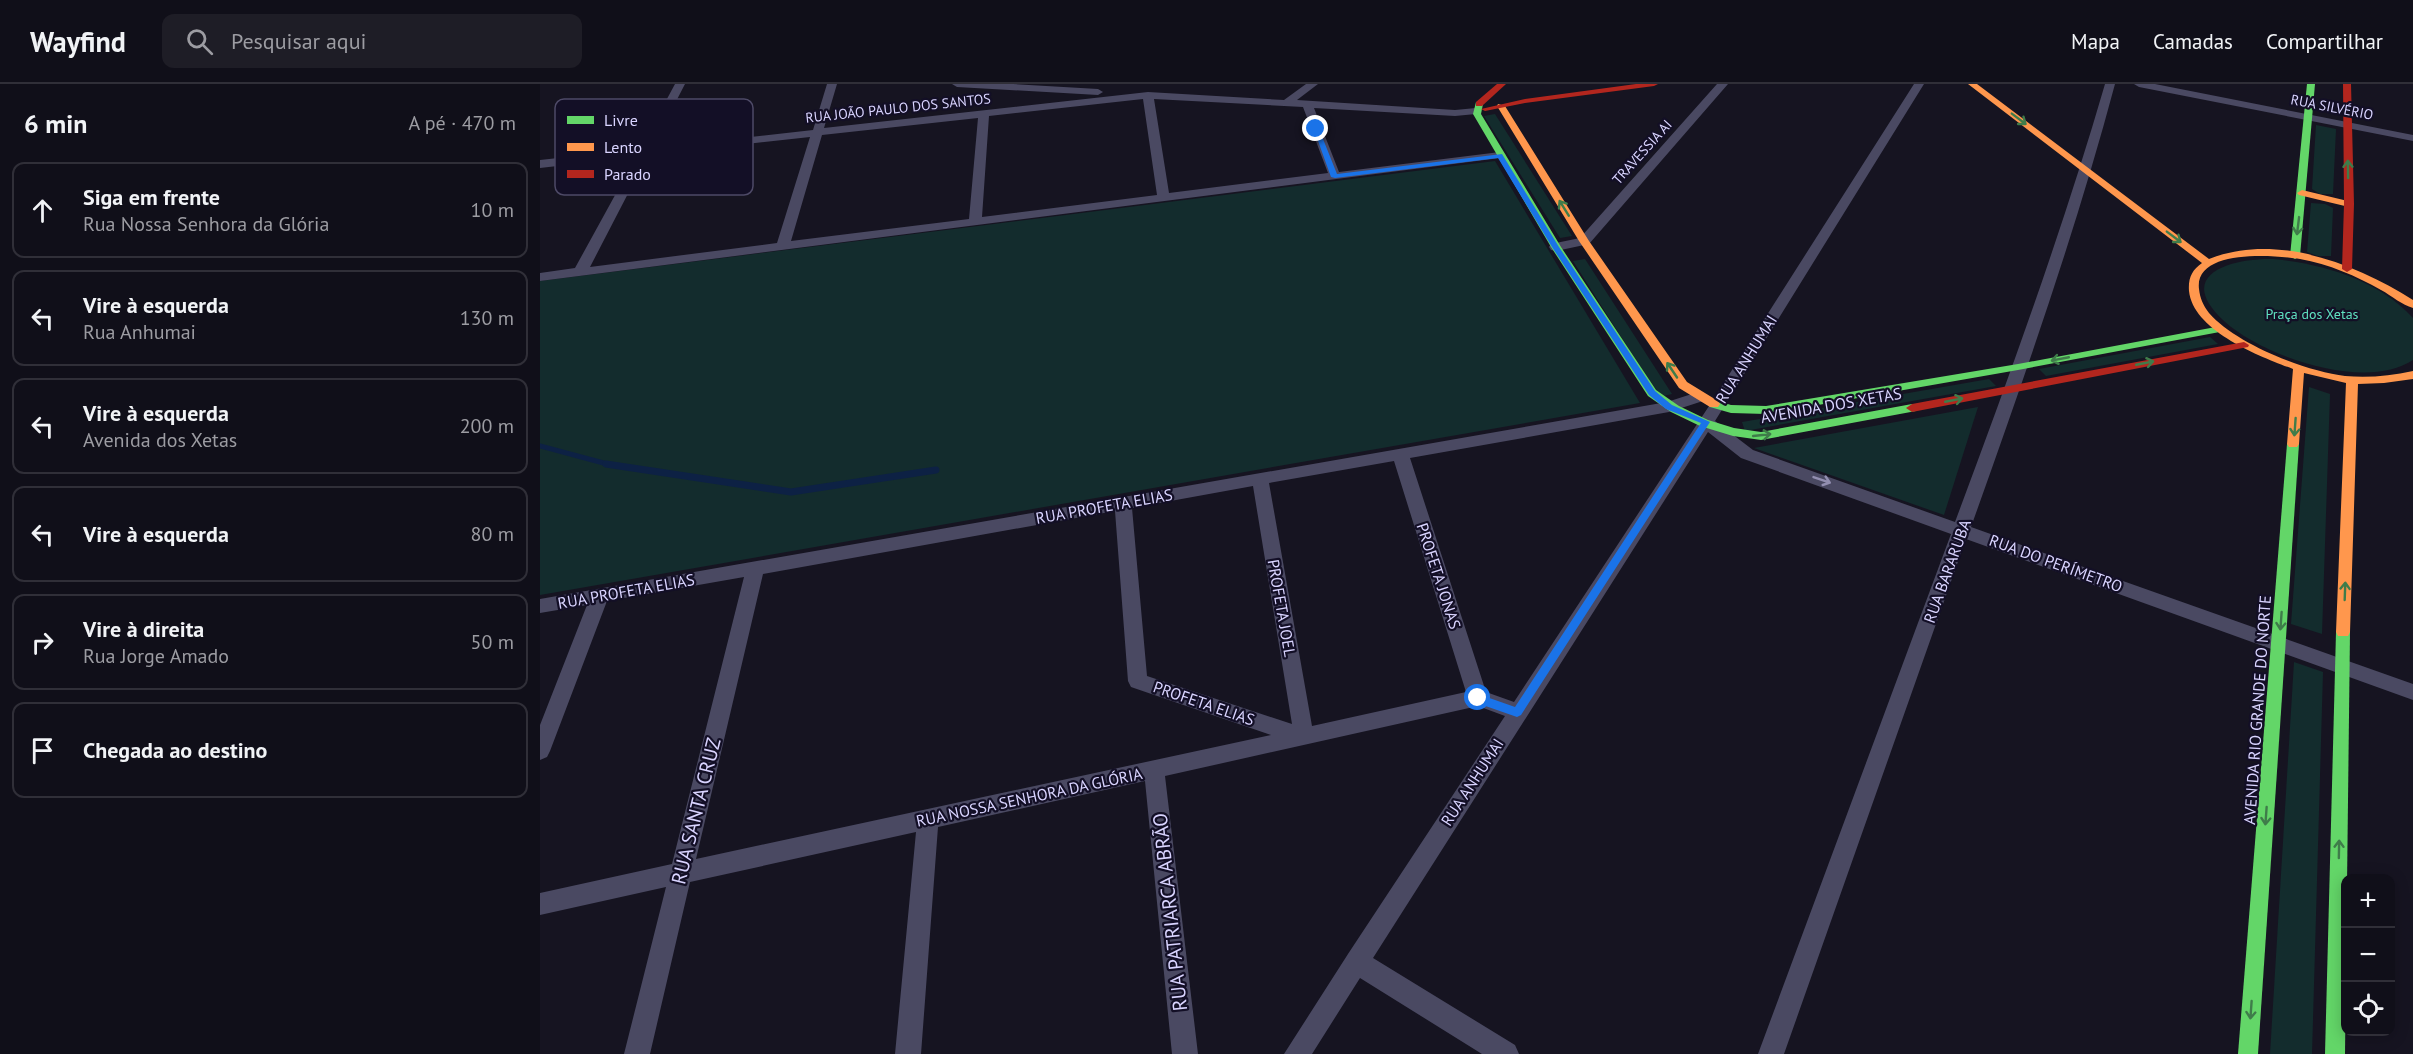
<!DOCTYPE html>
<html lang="pt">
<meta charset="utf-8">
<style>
body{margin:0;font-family:"PT Sans",sans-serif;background:#1e1d26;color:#f1f3f6}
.controls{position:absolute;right:18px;bottom:18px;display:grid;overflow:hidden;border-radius:12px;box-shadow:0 3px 15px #0003}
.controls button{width:54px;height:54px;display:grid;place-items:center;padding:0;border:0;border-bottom:2px solid #302f38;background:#100f19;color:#f1f3f6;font:30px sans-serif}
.stop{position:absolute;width:18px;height:18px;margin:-14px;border:4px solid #1a73e8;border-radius:50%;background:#fff}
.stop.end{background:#1a73e8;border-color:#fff;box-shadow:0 2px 6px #0008}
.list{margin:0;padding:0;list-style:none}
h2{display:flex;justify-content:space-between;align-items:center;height:78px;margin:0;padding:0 24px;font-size:26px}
h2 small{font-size:20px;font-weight:400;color:#9c9ca2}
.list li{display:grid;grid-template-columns:39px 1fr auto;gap:18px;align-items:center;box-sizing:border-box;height:96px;margin:0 12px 12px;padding:0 12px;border:2px solid #302f38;border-radius:12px}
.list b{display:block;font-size:22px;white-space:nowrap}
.list p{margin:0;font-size:20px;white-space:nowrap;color:#9c9ca2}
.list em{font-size:20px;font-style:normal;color:#9c9ca2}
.icon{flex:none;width:33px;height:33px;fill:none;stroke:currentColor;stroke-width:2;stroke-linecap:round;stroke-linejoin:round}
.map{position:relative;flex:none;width:1873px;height:970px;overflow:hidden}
header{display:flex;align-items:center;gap:36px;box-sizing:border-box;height:84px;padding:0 30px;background:#100f19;border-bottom:2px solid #302f38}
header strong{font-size:28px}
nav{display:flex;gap:33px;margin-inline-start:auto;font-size:21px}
.search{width:420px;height:54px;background:#1e1d26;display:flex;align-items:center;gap:15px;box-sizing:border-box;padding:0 21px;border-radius:12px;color:#9c9ca2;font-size:22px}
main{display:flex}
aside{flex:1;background:#100f19}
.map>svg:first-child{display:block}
</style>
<header>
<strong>Wayfind</strong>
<div class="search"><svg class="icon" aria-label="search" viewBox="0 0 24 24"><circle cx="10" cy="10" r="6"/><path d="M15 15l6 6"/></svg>Pesquisar aqui</div>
<nav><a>Mapa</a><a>Camadas</a><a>Compartilhar</a></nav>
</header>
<main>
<aside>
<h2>6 min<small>A pé · 470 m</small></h2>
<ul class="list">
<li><svg class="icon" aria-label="ahead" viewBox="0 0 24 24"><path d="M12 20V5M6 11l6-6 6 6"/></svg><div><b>Siga em frente</b><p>Rua Nossa Senhora da Glória</p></div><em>10 m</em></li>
<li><svg class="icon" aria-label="left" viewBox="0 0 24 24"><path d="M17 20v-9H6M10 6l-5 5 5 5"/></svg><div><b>Vire à esquerda</b><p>Rua Anhumai</p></div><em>130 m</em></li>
<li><svg class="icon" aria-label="left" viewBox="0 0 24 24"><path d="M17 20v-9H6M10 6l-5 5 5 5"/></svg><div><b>Vire à esquerda</b><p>Avenida dos Xetas</p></div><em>200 m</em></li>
<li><svg class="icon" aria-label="left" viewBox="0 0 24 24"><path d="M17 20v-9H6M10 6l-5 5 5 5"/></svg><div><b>Vire à esquerda</b></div><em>80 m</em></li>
<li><svg class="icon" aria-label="right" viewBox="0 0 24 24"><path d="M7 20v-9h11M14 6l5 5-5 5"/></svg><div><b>Vire à direita</b><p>Rua Jorge Amado</p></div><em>50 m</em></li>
<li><svg class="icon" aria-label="arrive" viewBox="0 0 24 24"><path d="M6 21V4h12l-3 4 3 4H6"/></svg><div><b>Chegada ao destino</b></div></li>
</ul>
</aside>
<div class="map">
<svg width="1873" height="970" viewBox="0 0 1873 970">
<rect width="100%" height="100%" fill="#161421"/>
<g fill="#132c2d">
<polygon points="955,30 1032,152 1020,154 944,32"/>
<polygon points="1776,41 1796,45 1793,110 1780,110 1772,105"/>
<polygon points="955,77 1100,319 0,511 0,197"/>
<polygon points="1771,119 1785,120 1793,124 1791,172 1778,172 1767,168"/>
<polygon points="1045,175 1132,310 1119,313 1033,177"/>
<path d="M 1733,175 C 1784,180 1838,196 1873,234 L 1873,276 C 1825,308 1722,272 1684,237 C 1632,189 1694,174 1733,175 Z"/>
<polygon points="1670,253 1678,260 1506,292 1499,285"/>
<polygon points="1449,295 1456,302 1205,347 1202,338"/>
<polygon points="1769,303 1790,310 1782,550 1751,540"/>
<polygon points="1438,323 1404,431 1214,364"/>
<polygon points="1754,578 1783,588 1772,970 1730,970"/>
</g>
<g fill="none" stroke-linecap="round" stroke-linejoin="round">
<polyline stroke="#0d2144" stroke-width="5" points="0,362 71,381"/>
<polyline stroke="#0d2144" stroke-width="7" points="66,380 251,408 396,386"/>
<g fill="#4a4962" fill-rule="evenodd">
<path d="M 135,0 L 145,0 L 112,64 L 273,46 L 287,0 L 297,0 L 284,44 L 608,8 L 744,16 L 766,0 L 778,0 L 757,16 L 915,26 L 936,24 L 941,27 L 936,30 L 915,32 L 774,24 L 799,88 L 960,68 L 966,71 L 960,74 L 0,197 L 0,189 L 35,184 L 96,73 L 0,84 L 0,76 L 100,65 ZM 603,15 L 617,111 L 442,133 L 449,32 ZM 614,15 L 763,23 L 788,89 L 629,109 ZM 438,34 L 429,135 L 251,157 L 282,51 ZM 270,53 L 237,159 L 50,183 L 108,71 Z"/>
<polygon points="412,0 473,0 558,5 563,8 558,11 417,3"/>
<polygon points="1177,0 1188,0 1049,160 1016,167 1011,166 1009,163 1011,160 1040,154"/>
<path d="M 1374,0 L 1384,0 L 1175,337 L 1213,366 L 1415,438 C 1469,293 1522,148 1565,0 L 1575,0 C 1535,150 1483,297 1431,443 L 1873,600 L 1873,616 L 1426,455 L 1244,970 L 1218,970 L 1411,450 L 1201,374 L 1168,348 L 833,874 L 975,961 L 979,970 L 942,970 L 820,894 L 772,970 L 744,970 L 808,870 L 965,632 L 938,622 L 625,692 L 658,970 L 632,970 L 605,697 L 398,743 L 381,970 L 355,970 L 376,748 L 150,798 L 110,970 L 84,970 L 126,803 L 0,831 L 0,809 L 132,780 L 204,493 L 67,517 L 10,667 L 7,673 L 0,676 L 0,641 L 47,521 L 0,529 L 0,515 L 1127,318 L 1158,308 L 1163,309 L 1166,313 L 1163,317 L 1129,328 L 870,374 L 946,608 L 974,618 L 1171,319 ZM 854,377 L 926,608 L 772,642 L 729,399 ZM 713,402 L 752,640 L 607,592 L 592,424 ZM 575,427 L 588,597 L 591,603 L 731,651 L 156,775 L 223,490 Z"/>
<polygon points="1594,0 1615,0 1873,51 1873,57 1599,3"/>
</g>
<g fill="#63d668" fill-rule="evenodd">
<polygon points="1767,0 1775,0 1760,172 1755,175 1750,172"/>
<polygon points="936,18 943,20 941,30 1021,163 1116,306 1139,322 1168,336 1194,344 1221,348 1372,320 1378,324 1376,327 1221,356 1193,352 1160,342 1131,328 1108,312 1011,163 933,30"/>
<polygon points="1681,242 1686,245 1685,247 1478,286 1226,330 1191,329 1170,323 1168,320 1174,316 1191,321 1226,322 1478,280"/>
<polygon points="1753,356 1759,360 1718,970 1698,970 1747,360"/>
<polygon points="1803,542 1808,544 1810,548 1805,970 1785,970 1796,548 1798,544"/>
</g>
<g fill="#ff974d" fill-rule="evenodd">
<path d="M 1428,0 L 1437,0 L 1669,175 C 1736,148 1816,180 1873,216 L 1873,224 C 1862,221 1852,212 1841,206 C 1816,192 1789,180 1760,175 C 1736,171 1654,164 1659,205 C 1660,214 1663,221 1669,229 C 1696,260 1765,287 1805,292 C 1828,294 1850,292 1873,287 L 1873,295 L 1844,299 L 1818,300 L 1810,548 L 1808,552 L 1798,552 L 1796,548 L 1806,299 L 1764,289 L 1759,360 L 1757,363 L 1749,363 L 1747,360 L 1753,285 C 1721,273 1653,247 1649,207 C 1648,194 1652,186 1662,179 Z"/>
<polygon points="958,20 965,22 1049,157 1147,298 1178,317 1180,320 1178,323 1170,323 1139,304 1039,157 957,22"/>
<polygon points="1762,106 1812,118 1814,120 1809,123 1759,111 1757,109"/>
</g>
<g fill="#b3261e" fill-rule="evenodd">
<polygon points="957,0 966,0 942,22 936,22 936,18"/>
<polygon points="1096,0 1118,0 1114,2 985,19 945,27 941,25 985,15"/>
<polygon points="1803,0 1811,0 1814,120 1812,185 1807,188 1802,185 1804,120"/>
<polygon points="1704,258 1709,261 1708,263 1372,328 1366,324 1372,320"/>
</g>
</g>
<defs><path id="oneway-shaft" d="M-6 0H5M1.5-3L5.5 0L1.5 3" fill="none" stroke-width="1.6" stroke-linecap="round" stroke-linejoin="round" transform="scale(1.5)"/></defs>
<g stroke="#3f7c4a">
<use href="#oneway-shaft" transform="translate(1479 35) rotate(37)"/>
<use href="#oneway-shaft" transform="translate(1808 85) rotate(-91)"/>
<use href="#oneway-shaft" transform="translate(1024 124) rotate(-122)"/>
<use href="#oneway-shaft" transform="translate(1758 142) rotate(97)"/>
<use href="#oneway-shaft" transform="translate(1634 153) rotate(37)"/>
<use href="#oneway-shaft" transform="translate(1520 275) rotate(169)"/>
<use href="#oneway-shaft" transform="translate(1605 279) rotate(-11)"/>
<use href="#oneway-shaft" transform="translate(1132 286) rotate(-124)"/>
<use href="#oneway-shaft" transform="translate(1414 316) rotate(-11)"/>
<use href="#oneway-shaft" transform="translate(1755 343) rotate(94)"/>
<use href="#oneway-shaft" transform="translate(1222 351) rotate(-6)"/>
<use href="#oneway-shaft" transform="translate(1805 507) rotate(-88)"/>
<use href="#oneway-shaft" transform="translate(1741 537) rotate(94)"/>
<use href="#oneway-shaft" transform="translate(1726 732) rotate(94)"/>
<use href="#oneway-shaft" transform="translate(1799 765) rotate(-89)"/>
<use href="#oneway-shaft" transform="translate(1711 926) rotate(94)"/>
</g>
<use stroke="#928eb0" href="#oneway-shaft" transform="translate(1282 396) rotate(19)"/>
<polygon fill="#1a73e8" points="773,43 779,45 797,90 962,70 1019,163 1115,307 1132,321 1170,338 981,631 977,633 934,618 933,614 938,610 975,623 1161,339 1126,325 1109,311 1012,163 958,74 795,94 791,93"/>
<g text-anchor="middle" stroke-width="4.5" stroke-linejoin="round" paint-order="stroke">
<g font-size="14" fill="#d9d4ff" stroke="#130f26">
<text transform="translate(1792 23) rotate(11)" y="5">RUA SILVÉRIO</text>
<text transform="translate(358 24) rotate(-6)" y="5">RUA JOÃO PAULO DOS SANTOS</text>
<text transform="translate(1102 68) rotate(-48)" y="5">TRAVESSIA AI</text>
</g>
<g font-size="14" fill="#5fe0c0" stroke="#130f26">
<text x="1772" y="235">Praça dos Xetas</text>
</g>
<g font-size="16" fill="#d9d4ff" stroke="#130f26">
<text transform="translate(1206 275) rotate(-58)" y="6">RUA ANHUMAI</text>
<text transform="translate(1291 321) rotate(-10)" y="6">AVENIDA DOS XETAS</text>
<text transform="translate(564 422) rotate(-10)" y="6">RUA PROFETA ELIAS</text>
<text transform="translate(1516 479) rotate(20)" y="6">RUA DO PERÍMETRO</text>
<text transform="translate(1407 487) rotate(-70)" y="6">RUA BARARUBA</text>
<text transform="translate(899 492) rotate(72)" y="6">PROFETA JONAS</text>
<text transform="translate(86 507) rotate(-10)" y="6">RUA PROFETA ELIAS</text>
<text transform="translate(742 524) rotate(80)" y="6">PROFETA JOEL</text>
<text transform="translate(664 619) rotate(19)" y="6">PROFETA ELIAS</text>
<text transform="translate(1717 626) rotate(-86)" y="6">AVENIDA RIO GRANDE DO NORTE</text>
<text transform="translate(932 698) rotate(-57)" y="6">RUA ANHUMAI</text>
<text transform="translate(489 713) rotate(-12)" y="6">RUA NOSSA SENHORA DA GLÓRIA</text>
</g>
<g font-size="20" fill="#d9d4ff" stroke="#130f26">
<text transform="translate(156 727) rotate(-76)" y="7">RUA SANTA CRUZ</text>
<text transform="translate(630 828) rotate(-96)" y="7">RUA PATRIARCA ABRÃO</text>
</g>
</g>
<rect x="15" y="15" width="198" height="96" rx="9" fill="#130f26" stroke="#4e4a67" stroke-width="1.5"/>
<rect x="27" y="32" width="27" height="8" fill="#63d668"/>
<rect x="27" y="59" width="27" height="8" fill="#ff974d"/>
<rect x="27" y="86" width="27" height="8" fill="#b3261e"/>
<g font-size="16" fill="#d9d4ff">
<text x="64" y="42">Livre</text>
<text x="64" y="69">Lento</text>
<text x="64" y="96">Parado</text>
</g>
</svg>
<div class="controls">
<button>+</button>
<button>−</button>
<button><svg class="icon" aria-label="locate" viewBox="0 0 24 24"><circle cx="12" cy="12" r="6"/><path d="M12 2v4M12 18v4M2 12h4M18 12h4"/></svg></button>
</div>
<div class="stop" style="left:938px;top:614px"></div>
<div class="stop end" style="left:776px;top:45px"></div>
</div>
</main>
